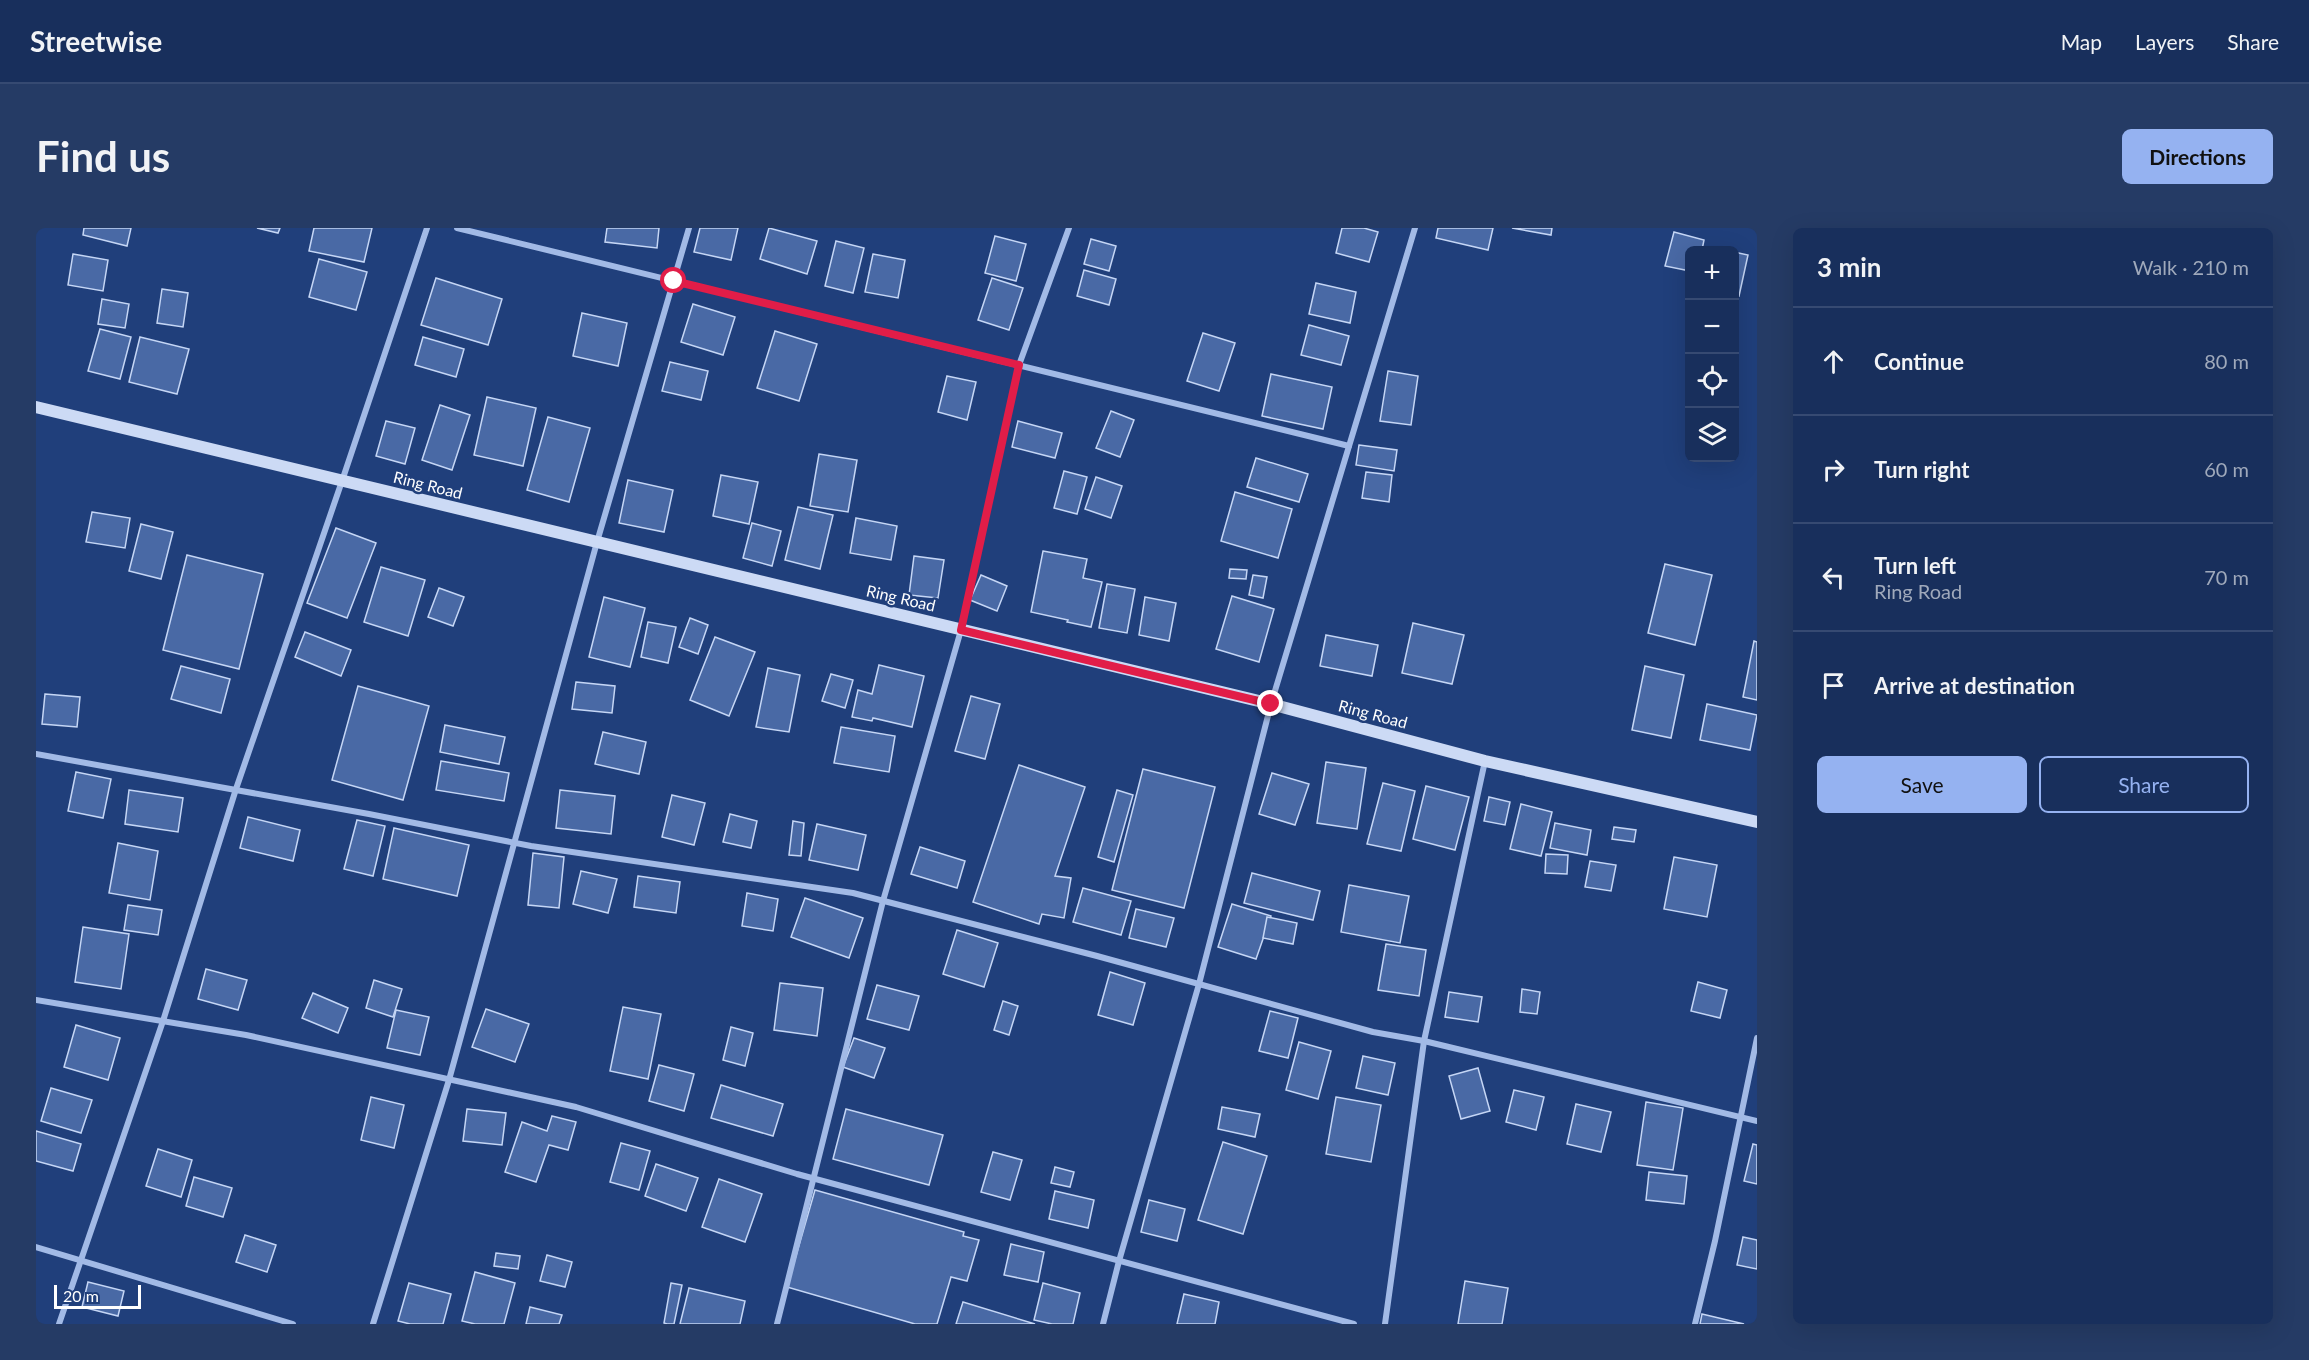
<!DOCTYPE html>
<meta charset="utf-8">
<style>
body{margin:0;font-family:Lato,sans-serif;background:#253b65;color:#f1f3f6}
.controls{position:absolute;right:18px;top:18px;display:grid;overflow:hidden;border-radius:9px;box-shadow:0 6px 24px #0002}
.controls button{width:54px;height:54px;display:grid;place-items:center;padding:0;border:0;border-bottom:2px solid #364a72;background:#182f5c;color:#f1f3f6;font:30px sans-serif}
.scale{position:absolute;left:18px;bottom:15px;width:87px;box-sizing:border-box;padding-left:6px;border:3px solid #fff;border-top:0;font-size:16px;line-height:21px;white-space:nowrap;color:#fff;-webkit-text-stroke:4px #203f7b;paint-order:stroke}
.stop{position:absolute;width:18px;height:18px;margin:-14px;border:4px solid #e11d48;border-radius:50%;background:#fff}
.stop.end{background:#e11d48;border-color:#fff;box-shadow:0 2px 6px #0008}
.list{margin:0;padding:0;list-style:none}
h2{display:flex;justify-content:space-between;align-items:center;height:78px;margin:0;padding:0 24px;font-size:26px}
h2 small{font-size:20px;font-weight:400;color:#9fa9bb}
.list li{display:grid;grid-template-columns:39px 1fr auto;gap:18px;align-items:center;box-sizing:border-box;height:108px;padding:0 24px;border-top:2px solid #364a72}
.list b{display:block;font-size:22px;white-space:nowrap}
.list p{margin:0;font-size:20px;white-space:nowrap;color:#9fa9bb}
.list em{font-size:20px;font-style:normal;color:#9fa9bb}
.actions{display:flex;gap:12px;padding:18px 24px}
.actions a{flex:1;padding:14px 0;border:2px solid #95b2f1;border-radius:9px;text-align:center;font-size:21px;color:#95b2f1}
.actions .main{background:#95b2f1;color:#111}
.icon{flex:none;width:33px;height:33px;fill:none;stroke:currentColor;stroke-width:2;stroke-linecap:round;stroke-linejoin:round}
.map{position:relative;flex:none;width:1721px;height:1096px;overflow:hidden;border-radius:9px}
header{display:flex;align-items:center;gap:36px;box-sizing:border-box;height:84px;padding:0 30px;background:#182f5c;border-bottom:2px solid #364a72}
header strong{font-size:28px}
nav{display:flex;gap:33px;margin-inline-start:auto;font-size:21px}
.intro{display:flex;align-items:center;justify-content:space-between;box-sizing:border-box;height:144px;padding:0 36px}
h1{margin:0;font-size:42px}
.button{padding:15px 27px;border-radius:9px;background:#95b2f1;color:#111;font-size:21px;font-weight:700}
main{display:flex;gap:36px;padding:0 36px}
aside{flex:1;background:#182f5c;border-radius:9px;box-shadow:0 6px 24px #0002}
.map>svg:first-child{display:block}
</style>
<header>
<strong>Streetwise</strong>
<nav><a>Map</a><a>Layers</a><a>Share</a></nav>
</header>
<div class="intro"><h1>Find us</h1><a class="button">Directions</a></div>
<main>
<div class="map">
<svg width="1721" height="1096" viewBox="0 0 1721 1096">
<rect width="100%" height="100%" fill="#203f7b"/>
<g fill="#4969a5" stroke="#c5d6f5" stroke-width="1.5">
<polygon points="48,0 95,0 91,18 47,7"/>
<polygon points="221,0 244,0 242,5"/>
<polygon points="278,0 336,0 328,34 273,23"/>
<polygon points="571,0 623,0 621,20 569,14"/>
<polygon points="664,0 702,0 695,32 658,24"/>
<polygon points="733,0 781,13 771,46 724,31"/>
<polygon points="1306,0 1328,0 1342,4 1333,34 1300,25"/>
<polygon points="1402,0 1457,0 1452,22 1400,10"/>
<polygon points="1476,0 1516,0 1515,7"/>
<polygon points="1638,4 1668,12 1666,22 1654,22 1654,43 1629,38"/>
<polygon points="959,8 990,16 980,53 949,45"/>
<polygon points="1055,11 1080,18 1073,43 1048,36"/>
<polygon points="800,13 828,20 817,65 789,58"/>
<polygon points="1698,24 1712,27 1703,68 1698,67"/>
<polygon points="37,26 72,32 67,63 32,57"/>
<polygon points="837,26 869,32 862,70 829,64"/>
<polygon points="283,31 331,44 320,82 273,69"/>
<polygon points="1048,42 1080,51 1073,77 1041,68"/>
<polygon points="400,50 466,71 452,117 385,97"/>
<polygon points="956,50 987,60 973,102 942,92"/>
<polygon points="1280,55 1320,64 1314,95 1273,86"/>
<polygon points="126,61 152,65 147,99 121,95"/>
<polygon points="66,71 93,76 89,100 62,96"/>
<polygon points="657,76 699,89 687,127 645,114"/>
<polygon points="546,85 591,95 582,138 537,128"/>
<polygon points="1273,97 1313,108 1305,137 1265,127"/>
<polygon points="64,101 95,109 84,151 52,143"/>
<polygon points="739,103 781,116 763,173 721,160"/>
<polygon points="1167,105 1199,115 1183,163 1151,153"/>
<polygon points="104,109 153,121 141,166 93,154"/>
<polygon points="387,109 428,121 420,149 379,137"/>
<polygon points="634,134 672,143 665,172 626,163"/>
<polygon points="1352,143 1382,148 1375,197 1344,193"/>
<polygon points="1235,146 1296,159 1287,201 1226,188"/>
<polygon points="911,148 940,154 931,192 902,184"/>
<polygon points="451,169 500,180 487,238 438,227"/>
<polygon points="404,177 434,187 416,242 386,232"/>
<polygon points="1075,183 1098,192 1084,229 1060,220"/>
<polygon points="512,189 554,200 533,274 491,262"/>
<polygon points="350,193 379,200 369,236 340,228"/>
<polygon points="982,193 1026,205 1019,230 976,219"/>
<polygon points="1323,217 1361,222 1358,243 1320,237"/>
<polygon points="783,226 821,232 812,284 774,278"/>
<polygon points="1220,230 1272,246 1263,274 1211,259"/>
<polygon points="1028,243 1051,249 1041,286 1018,280"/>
<polygon points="1330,244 1356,247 1353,274 1326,270"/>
<polygon points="685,247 722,254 713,296 677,288"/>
<polygon points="1060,249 1086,258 1075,290 1049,281"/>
<polygon points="592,252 637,262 628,304 583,295"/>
<polygon points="1199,264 1256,281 1242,330 1185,313"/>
<polygon points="762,279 797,287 784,341 749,332"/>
<polygon points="56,284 94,290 89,320 50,314"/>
<polygon points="820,290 861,298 855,332 814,325"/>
<polygon points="716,295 745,303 736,338 707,330"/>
<polygon points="105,296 137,304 125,351 93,343"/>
<polygon points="300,300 340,315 311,390 271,375"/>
<polygon points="1007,323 1051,331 1047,350 1066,354 1055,399 1031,394 1032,392 995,384"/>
<polygon points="151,327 227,346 203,441 127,422"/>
<polygon points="878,328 908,332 902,370 873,367"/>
<polygon points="1629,336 1676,347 1659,417 1612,405"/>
<polygon points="345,339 389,352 372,408 328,394"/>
<polygon points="1194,341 1211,342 1210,351 1193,350"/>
<polygon points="945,347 971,358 961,383 934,372"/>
<polygon points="1217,347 1231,349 1227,370 1213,367"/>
<polygon points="1071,356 1099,361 1091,405 1063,400"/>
<polygon points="403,360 428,369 417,398 392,389"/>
<polygon points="1196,368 1238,381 1223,434 1180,421"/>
<polygon points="568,369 609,380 594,439 553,429"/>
<polygon points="1109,369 1140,375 1133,413 1103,407"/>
<polygon points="654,390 672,397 662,426 643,419"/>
<polygon points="612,394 640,399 632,435 605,429"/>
<polygon points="1377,395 1428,407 1416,456 1366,445"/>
<polygon points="269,404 315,422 305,448 259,429"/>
<polygon points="1290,407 1342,417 1336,448 1284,438"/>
<polygon points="679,409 719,424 693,488 654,472"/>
<polygon points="1718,413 1721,414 1721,472 1707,469"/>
<polygon points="843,437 888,448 876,499 837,490 836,493 816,489 822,462 836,466"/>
<polygon points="145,438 194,451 185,485 135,471"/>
<polygon points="1609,438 1648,447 1635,510 1596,502"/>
<polygon points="732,440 764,447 753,504 720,499"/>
<polygon points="795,446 817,452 809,480 786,473"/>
<polygon points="540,454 579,458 576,485 536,481"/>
<polygon points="322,458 393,478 367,572 296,552"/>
<polygon points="9,466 44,469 41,499 6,496"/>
<polygon points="935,468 964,476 949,531 919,523"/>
<polygon points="1671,476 1721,487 1714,522 1664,512"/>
<polygon points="409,497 469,509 463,536 404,524"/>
<polygon points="805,499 859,508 853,544 798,535"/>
<polygon points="567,504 610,514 603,546 559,536"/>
<polygon points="405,533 473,545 468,573 400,562"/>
<polygon points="1290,534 1330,540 1321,601 1281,595"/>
<polygon points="983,537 1049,559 1019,648 1035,650 1028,690 1006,686 1003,696 937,674"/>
<polygon points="1107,541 1179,559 1148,680 1076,662"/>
<polygon points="40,544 75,551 67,590 32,583"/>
<polygon points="1236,545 1273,556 1259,597 1223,586"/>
<polygon points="1347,555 1379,563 1365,623 1331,616"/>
<polygon points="1390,558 1433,569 1419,622 1377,611"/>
<polygon points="93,562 147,570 142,604 89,596"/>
<polygon points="524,562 579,568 575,606 520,600"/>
<polygon points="1081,562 1097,567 1078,634 1062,629"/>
<polygon points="636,567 669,575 658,617 626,609"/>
<polygon points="1453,569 1474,574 1469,597 1448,593"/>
<polygon points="1485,576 1516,584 1505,628 1474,621"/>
<polygon points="694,586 721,593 715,620 687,614"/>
<polygon points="212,589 264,602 257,633 204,620"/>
<polygon points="321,592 349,598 337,648 308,641"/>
<polygon points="757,593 768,595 765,628 753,627"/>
<polygon points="1519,595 1555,602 1551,627 1514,620"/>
<polygon points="781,596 830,607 822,642 773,632"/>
<polygon points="1578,599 1600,602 1598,614 1576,611"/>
<polygon points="358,600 433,617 421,668 347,651"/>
<polygon points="82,615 122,623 114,672 73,665"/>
<polygon points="884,619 929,633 921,660 875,646"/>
<polygon points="497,625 528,629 523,680 492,677"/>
<polygon points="1510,626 1532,627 1531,646 1509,645"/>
<polygon points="1638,629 1681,637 1671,689 1628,681"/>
<polygon points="1554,633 1580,637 1575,663 1549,659"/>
<polygon points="545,643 581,651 572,685 537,676"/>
<polygon points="1216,645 1284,663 1277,692 1208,675"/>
<polygon points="602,648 644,654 640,685 598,679"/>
<polygon points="1313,657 1373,668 1364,715 1305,704"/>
<polygon points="1047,660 1095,673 1085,707 1037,694"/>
<polygon points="711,665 742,671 737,703 706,698"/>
<polygon points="769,670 827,690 813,730 755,709"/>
<polygon points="1196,676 1235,688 1220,731 1182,719"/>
<polygon points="92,677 126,682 122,707 88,702"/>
<polygon points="1100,681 1138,690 1130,719 1093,710"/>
<polygon points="1231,689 1261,695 1257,716 1227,710"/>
<polygon points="47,699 93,706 85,761 39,754"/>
<polygon points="921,702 962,715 948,759 907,746"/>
<polygon points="1350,716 1390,722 1383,768 1342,762"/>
<polygon points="170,741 211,752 202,782 162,771"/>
<polygon points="1074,744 1109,755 1097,797 1062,787"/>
<polygon points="338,752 366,761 357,789 330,780"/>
<polygon points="1662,754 1691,762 1684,790 1655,783"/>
<polygon points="744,755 787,760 781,808 738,802"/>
<polygon points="841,757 883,768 873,802 831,791"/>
<polygon points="1486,761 1504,764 1501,786 1484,784"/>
<polygon points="1413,764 1446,769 1442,794 1409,789"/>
<polygon points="277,765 312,780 302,805 266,790"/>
<polygon points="967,773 982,778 973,807 958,802"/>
<polygon points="587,779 625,786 612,851 574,843"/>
<polygon points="450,781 493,796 479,834 436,819"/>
<polygon points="360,782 393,789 384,827 351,820"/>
<polygon points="1234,783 1262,790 1252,830 1223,823"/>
<polygon points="40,797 84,810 72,852 28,839"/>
<polygon points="695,799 717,805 709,838 687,832"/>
<polygon points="818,810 849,820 838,850 807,839"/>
<polygon points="1263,814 1295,823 1282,871 1250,862"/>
<polygon points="1327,828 1359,835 1352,867 1320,860"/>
<polygon points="623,837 658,846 648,883 613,873"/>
<polygon points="1442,840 1454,883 1425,891 1413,848"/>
<polygon points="685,857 747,876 737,908 675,890"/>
<polygon points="15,860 56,872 45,905 5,893"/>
<polygon points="1478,862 1508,869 1500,902 1470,894"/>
<polygon points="335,869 368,877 358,920 325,912"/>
<polygon points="1300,869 1345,877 1335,934 1290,926"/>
<polygon points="1610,874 1647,880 1637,942 1601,937"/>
<polygon points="1540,876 1575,884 1565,924 1531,916"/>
<polygon points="1186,879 1224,886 1219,909 1182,901"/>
<polygon points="431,881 470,885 466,917 427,913"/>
<polygon points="810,881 907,907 893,957 797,931"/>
<polygon points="516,888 540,894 532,922 513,917 500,954 469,944 486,894 511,903"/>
<polygon points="0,903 45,916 37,943 0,933"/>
<polygon points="1187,914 1231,928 1207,1006 1162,992"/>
<polygon points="585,915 614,923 603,962 574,954"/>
<polygon points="1717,916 1721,917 1721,956 1708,953"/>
<polygon points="122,921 156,932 145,969 110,958"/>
<polygon points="957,924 986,932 974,972 945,964"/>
<polygon points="620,936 662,950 650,983 609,968"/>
<polygon points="1019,939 1038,944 1034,959 1015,955"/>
<polygon points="1613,944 1651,948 1648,976 1610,972"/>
<polygon points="158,949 196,960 187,989 150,978"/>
<polygon points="683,951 726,966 709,1014 666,999"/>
<polygon points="779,962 928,1004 927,1008 943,1012 931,1053 915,1049 901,1096 879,1096 751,1059"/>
<polygon points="1019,963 1058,972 1052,1000 1013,991"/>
<polygon points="1113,972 1149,981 1141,1013 1105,1004"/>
<polygon points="209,1007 240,1017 231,1044 200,1034"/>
<polygon points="1707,1009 1721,1012 1721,1041 1701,1037"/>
<polygon points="975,1016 1008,1024 1002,1054 968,1047"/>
<polygon points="460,1025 484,1028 482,1041 458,1038"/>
<polygon points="511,1027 536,1034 529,1059 504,1053"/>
<polygon points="439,1044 479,1055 468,1096 439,1096 426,1093"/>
<polygon points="1429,1053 1472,1060 1466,1096 1422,1096"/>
<polygon points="52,1054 88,1063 82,1088 46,1079"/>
<polygon points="373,1055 415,1066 407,1096 374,1096 362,1093"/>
<polygon points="635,1055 646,1057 638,1096 631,1096 628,1095"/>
<polygon points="1007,1055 1044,1065 1037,1096 1016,1096 998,1092"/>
<polygon points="653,1060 709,1073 704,1096 644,1096"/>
<polygon points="1148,1066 1183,1074 1179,1096 1141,1096"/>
<polygon points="927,1074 999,1096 920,1096"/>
<polygon points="494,1079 526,1087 523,1096 490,1096"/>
<polygon points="1666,1086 1708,1096 1664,1096"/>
</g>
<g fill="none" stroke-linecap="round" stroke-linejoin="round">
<g stroke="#a2bae6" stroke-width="6">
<polyline points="421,0 1313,218"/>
<polyline points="0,526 333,586 495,618 817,665 1061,728 1337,804 1388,813 1721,893"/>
<polyline points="0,772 210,807 540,879 761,946 1318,1096"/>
<polyline points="0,1019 257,1096"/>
<polyline points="23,1096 127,793 200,561 306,253 391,0"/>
<polyline points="337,1096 413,852 561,314 653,0"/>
<polyline points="741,1096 847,673 925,402 983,137 1033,0"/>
<polyline points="1067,1096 1083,1033 1163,756 1235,476 1379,0"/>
<polyline points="1349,1096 1388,813 1449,533"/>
<polyline points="1659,1096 1679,1013 1721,810"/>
</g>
<polyline stroke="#ccdaf5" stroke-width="12" points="0,179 1235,476 1449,533 1721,594"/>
</g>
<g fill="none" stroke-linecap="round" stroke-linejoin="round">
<polyline stroke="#e11d48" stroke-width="8" points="638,53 983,137 925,402 1235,476"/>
</g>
<g text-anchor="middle" stroke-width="5" stroke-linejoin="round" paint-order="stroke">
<g font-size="16" fill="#fff" stroke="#203f7b">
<text transform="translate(392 257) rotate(14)" y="6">Ring Road</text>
<text transform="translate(865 370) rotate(13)" y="6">Ring Road</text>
<text transform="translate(1337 486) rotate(15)" y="6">Ring Road</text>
</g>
</g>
</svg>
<div class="controls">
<button>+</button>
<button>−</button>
<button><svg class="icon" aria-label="locate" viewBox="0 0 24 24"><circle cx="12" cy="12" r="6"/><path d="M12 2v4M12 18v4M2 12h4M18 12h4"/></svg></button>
<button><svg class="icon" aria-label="layers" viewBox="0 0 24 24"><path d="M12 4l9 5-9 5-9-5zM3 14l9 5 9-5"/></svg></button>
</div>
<div class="scale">20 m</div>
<div class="stop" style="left:638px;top:53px"></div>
<div class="stop end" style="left:1235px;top:476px"></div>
</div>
<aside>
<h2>3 min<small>Walk · 210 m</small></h2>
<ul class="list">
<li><svg class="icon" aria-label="ahead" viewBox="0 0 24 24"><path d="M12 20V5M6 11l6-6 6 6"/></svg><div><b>Continue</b></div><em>80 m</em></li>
<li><svg class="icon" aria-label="right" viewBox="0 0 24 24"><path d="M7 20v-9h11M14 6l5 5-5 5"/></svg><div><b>Turn right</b></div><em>60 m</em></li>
<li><svg class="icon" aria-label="left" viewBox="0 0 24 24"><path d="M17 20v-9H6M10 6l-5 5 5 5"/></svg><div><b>Turn left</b><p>Ring Road</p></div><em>70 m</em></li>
<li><svg class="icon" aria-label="arrive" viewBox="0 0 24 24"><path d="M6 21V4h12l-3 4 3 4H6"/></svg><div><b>Arrive at destination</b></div></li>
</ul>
<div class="actions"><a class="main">Save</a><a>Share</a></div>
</aside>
</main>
